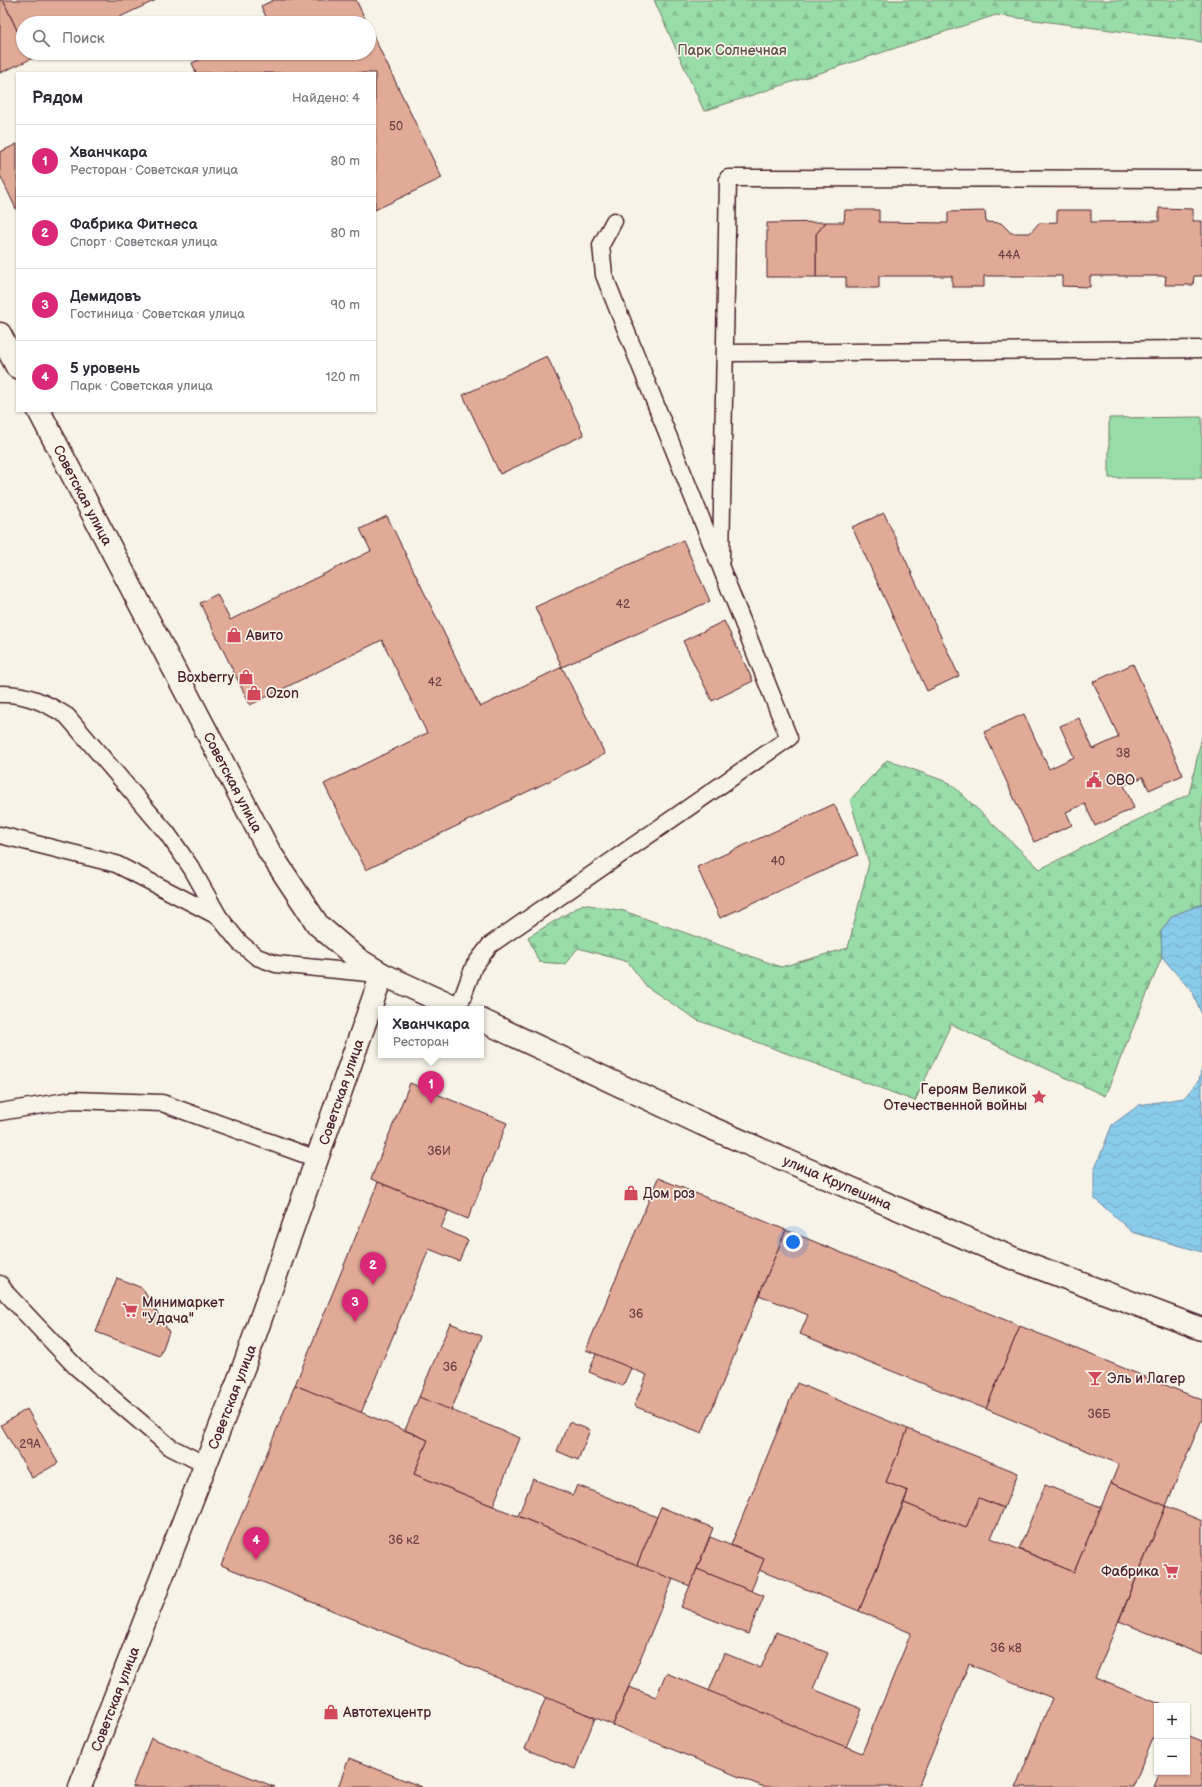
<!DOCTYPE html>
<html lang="ru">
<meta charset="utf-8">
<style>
body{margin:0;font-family:"Balsamiq Sans",sans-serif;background:#f2f2f3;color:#2b2b33}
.controls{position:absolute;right:12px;bottom:12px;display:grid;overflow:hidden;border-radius:0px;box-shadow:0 1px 3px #0004}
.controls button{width:36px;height:36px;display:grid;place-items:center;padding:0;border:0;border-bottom:1px solid #e1e1e2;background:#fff;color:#2b2b33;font:20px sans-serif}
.you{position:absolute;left:793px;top:1242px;width:14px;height:14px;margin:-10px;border:3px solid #fff;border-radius:50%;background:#1a73e8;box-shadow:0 0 0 6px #1a73e833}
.badge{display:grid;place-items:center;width:26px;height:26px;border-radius:50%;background:#db2777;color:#fff;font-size:13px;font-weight:700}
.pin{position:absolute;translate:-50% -33px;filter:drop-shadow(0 1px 2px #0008)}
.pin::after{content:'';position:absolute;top:21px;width:14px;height:12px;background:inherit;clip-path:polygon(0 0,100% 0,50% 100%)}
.popup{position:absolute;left:378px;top:1006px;width:106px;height:52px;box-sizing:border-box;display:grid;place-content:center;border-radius:0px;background:#fff;filter:drop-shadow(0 1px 3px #0005);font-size:13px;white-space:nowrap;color:#7c7c81}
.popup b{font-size:15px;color:#2b2b33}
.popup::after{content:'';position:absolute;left:50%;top:100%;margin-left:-8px;border:8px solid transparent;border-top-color:#fff}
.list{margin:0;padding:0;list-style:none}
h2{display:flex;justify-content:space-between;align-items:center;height:52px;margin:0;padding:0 16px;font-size:17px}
h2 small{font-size:13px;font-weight:400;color:#7c7c81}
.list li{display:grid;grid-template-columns:26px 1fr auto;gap:12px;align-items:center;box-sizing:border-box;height:72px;padding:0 16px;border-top:1px solid #e1e1e2}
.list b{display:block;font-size:15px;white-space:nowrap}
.list p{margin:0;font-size:13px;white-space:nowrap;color:#7c7c81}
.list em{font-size:13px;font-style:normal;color:#7c7c81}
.icon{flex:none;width:22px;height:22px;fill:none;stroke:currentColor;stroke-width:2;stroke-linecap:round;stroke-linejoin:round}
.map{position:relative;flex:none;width:1202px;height:1787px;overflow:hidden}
.search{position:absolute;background:#fff;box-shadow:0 1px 3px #0004;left:16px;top:16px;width:360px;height:44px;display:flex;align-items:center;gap:10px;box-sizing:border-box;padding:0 14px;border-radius:22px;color:#7c7c81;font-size:15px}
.panel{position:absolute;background:#fff;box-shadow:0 1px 3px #0004;left:16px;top:72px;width:360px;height:340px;border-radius:0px}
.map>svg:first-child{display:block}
</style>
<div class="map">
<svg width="1202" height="1787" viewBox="0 0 1202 1787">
<defs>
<pattern id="forest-firs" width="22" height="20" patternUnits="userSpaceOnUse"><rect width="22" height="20" fill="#98dca8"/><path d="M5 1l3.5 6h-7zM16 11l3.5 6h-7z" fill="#84bc91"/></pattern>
<pattern id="water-waves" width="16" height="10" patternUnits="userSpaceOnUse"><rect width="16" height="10" fill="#89cbea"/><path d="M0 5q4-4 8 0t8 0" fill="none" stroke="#78aec9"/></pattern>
</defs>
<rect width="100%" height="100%" fill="#f7f3e8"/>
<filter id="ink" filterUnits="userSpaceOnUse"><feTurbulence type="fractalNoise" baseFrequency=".025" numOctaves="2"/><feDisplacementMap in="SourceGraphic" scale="8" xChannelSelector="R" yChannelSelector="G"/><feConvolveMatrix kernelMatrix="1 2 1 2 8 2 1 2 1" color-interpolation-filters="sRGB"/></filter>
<g filter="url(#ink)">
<g fill="url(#forest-firs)" stroke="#717e6a">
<polygon points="654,0 1202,0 1202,42 996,15 704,111"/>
<polygon points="1202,736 1202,904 1172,916 1161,932 1162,957 1105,1096 951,1024 915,1101 697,1020 647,987 628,962 578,948 565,964 539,962 528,937 583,904 624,911 781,967 848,948 869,863 850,800 887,760 950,783 1040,869 1189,794"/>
</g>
<polygon fill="#98dca8" stroke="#717e6a" points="1202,417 1202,478 1109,478 1109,418"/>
<g fill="url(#water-waves)" stroke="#70869e">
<polygon points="1202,904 1202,1015 1193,993 1162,957 1161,932 1172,916"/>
<polygon points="1202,1068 1202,1252 1132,1232 1094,1198 1094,1171 1112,1125 1139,1105 1184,1098 1199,1080"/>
</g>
<g fill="#e0aa97" stroke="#4a1f2b">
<polygon points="0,0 3,0 23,43 23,53 28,53 31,59 0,73"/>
<polygon points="3,0 156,0 107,23 23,23 23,43"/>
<polygon points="274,0 356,0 367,23 269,23 261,6"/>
<polygon points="369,27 442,178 375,210 375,73 196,73 192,63 214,53 369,53"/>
<polygon points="28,53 43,53 31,59"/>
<polygon points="17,144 17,211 0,175 0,152"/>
<polygon points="1159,208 1193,209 1193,221 1202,221 1202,276 1194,276 1193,285 1165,285 1166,276 1090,276 1090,287 1062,286 1062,276 984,276 984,287 952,287 952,276 879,276 879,288 846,288 846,277 816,277 816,234 826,222 844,222 845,210 879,210 879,222 948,223 948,212 985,211 986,222 1001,223 1011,233 1030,233 1039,223 1057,222 1057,210 1091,210 1091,222 1159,221"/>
<polygon points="826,222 816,234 816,277 767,277 767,223"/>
<polygon points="547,356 584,435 500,474 463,395"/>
<polygon points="884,513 959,676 927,691 852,527"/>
<polygon points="387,516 480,707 562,667 605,754 366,870 324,784 427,733 382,640 250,705 200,603 217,594 230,620 371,551 360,529"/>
<polygon points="683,540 710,601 562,667 535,607"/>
<polygon points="724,621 753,681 712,701 683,641"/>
<polygon points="1133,664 1183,775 1149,790 1143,777 1124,785 1134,808 1095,826 1085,804 1066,812 1072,825 1034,842 984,732 1024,714 1049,769 1074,757 1060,726 1079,718 1093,749 1119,737 1093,682"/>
<polygon points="834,804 858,855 720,918 697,867"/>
<polygon points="410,1083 507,1123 468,1219 371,1179"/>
<polygon points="658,1178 786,1230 702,1433 634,1406 647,1375 586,1350"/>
<polygon points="378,1182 448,1211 441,1228 468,1240 459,1261 429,1249 361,1413 295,1385"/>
<polygon points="786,1230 1020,1326 986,1409 800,1334 808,1315 759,1295"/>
<polygon points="117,1278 142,1288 169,1332 160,1356 96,1332"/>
<polygon points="450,1323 482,1336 451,1411 419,1397"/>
<polygon points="1020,1326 1202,1400 1202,1419 1166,1506 1111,1483 1119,1464 986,1409"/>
<polygon points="596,1354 631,1368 623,1386 589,1372"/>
<polygon points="797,1383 908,1429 886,1482 908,1491 859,1611 759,1570 764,1559 731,1545"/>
<polygon points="295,1385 428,1440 414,1474 673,1579 613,1725 221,1565"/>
<polygon points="419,1397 520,1438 493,1506 414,1474 428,1440 405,1430"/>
<polygon points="27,1409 58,1463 32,1478 1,1425"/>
<polygon points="569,1422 590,1430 578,1460 557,1451"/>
<polygon points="908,1429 1018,1473 1004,1508 979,1498 966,1528 904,1503 908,1491 886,1482"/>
<polygon points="533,1479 573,1495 577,1485 657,1517 637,1565 518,1516"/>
<polygon points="1111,1483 1166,1506 1095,1678 1165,1706 1157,1706 1157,1729 1133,1787 1016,1787 1052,1698 969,1664 918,1787 764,1787 613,1725 629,1687 656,1697 666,1673 862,1753 911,1633 859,1611 904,1503 966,1528 979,1498 1004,1508 991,1538 1074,1572"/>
<polygon points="1045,1485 1101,1507 1074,1572 1019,1549"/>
<polygon points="1166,1506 1202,1521 1202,1655 1119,1621"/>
<polygon points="661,1507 713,1528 690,1586 637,1565"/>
<polygon points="710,1537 764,1559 751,1591 697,1569"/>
<polygon points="697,1569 764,1596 748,1634 681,1607"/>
<polygon points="776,1632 828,1653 813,1689 862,1709 846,1747 709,1691 724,1653 761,1668"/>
<polygon points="546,1697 595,1718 575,1769 525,1749"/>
<polygon points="1187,1735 1202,1741 1202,1787 1154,1787 1160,1772 1187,1772"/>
<polygon points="151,1738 275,1787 132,1787"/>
<polygon points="349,1758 422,1787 338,1787"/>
</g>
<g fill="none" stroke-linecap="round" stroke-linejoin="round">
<defs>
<g id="lane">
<polyline points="725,353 1202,349"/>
<polyline points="721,560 728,178 1202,179"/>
<path d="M 0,694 C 26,693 46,703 67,716 L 167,833 L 192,869 L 219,917 L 239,942 L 257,957 L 276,964 L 378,974"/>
<polyline points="0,835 116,864 219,917"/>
<polyline points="458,1009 474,966 490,945 789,738 604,275 601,245 614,221"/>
<polyline points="0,1112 72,1100 162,1103 317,1159"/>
<polyline points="0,1284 7,1294 76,1367 170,1447 206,1465"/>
</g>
<g id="secondary">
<polyline points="382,974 458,1009"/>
<path id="s1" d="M 481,1020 L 702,1124 L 1010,1257 L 1202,1329"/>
</g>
<g id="primary">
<polyline points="0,334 17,367"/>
<path id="s2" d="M 39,411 L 269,851 L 318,925 L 359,960 L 382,974 L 244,1366 L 80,1787"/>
</g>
</defs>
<use href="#lane" stroke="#4a1f2b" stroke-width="19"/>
<use href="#secondary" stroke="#4a1f2b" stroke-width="25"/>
<use href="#primary" stroke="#4a1f2b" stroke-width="25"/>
<use href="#lane" stroke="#f7f3e8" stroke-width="16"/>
<use href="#secondary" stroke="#f7f3e8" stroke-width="22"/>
<use href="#primary" stroke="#f7f3e8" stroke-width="22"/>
</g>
</g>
<defs>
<symbol id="shop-bare" viewBox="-9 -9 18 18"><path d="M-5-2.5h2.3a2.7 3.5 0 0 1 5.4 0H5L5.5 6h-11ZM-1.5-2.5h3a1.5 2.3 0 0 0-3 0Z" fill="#d1495b" stroke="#f7f3e8" stroke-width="2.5" paint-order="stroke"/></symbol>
<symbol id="civic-bare" viewBox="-9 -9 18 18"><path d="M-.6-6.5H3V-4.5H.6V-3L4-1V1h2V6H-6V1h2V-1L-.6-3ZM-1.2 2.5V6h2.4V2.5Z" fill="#d1495b" stroke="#f7f3e8" stroke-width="2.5" paint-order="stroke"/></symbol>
<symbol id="sight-bare" viewBox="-9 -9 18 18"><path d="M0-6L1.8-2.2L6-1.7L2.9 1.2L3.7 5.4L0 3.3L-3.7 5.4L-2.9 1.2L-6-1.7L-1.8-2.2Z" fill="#d1495b" stroke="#f7f3e8" stroke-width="2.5" paint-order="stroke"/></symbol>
<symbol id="supermarket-bare" viewBox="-9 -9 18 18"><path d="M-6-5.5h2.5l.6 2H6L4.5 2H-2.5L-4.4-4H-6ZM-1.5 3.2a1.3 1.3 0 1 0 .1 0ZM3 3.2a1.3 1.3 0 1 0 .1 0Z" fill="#d1495b" stroke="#f7f3e8" stroke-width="2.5" paint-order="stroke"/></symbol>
<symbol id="bar-bare" viewBox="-9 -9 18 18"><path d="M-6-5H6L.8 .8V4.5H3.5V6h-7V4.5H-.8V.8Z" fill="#d1495b" stroke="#f7f3e8" stroke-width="2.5" paint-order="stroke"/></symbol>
</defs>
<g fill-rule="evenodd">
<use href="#shop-bare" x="223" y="624" width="22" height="22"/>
<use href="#shop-bare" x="235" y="666" width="22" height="22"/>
<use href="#shop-bare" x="243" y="682" width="22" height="22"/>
<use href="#civic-bare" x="1083" y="769" width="22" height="22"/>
<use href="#sight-bare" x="1028" y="1086" width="22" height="22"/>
<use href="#shop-bare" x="620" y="1182" width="22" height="22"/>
<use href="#supermarket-bare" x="119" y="1299" width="22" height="22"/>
<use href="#bar-bare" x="1084" y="1367" width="22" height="22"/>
<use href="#supermarket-bare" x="1160" y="1560" width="22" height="22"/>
<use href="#shop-bare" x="320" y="1701" width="22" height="22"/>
</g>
<g text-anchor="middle" stroke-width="3.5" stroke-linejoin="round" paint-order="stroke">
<g font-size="12" fill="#704246">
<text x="396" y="130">50</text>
<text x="1009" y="259">44А</text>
<text x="623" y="608">42</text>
<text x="435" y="686">42</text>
<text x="1123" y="757">38</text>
<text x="778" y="865">40</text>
<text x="439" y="1155">36И</text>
<text x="636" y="1318">36</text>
<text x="450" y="1371">36</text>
<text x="1099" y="1418">36Б</text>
<text x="30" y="1448">29А</text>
<text x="404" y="1544">36 к2</text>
<text x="1006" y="1652">36 к8</text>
</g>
<g font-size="14" fill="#5e4e4a" stroke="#f7f3e8">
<text x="732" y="55">Парк Солнечная</text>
</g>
<g font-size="14" fill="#4a1f2b" stroke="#f7f3e8">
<text dy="5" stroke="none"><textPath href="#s2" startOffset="95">Советская улица</textPath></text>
<text dy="5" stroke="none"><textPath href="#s2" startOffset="419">Советская улица</textPath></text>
<text transform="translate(341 1092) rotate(-71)" y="5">Советская улица</text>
<text dy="5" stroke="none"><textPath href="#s1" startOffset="392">улица Крупешина</textPath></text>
<text transform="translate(232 1397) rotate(-69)" y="5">Советская улица</text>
<text transform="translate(115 1699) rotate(-69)" y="5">Советская улица</text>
</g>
<g font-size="14" fill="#4a1f2b" stroke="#f7f3e8" text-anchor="start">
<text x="246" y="640">Авито</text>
<text x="234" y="682" text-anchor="end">Boxberry</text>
<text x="266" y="698">Ozon</text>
<text x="1106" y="785">ОВО</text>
<text x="1027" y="1094" text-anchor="end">Героям Великой<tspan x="1027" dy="16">Отечественной войны</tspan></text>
<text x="643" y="1198">Дом роз</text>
<text x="142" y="1307">Минимаркет<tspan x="142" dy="16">"Удача"</tspan></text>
<text x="1107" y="1383">Эль и Лагер</text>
<text x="1159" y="1576" text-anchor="end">Фабрика</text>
<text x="343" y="1717">Автотехцентр</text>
</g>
</g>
</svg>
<div class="controls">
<button>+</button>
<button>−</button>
</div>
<div class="you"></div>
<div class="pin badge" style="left:431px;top:1104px">1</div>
<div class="popup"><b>Хванчкара</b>Ресторан</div>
<div class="pin badge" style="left:373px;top:1285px">2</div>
<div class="pin badge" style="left:355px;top:1322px">3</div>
<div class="pin badge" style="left:256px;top:1560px">4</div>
<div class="search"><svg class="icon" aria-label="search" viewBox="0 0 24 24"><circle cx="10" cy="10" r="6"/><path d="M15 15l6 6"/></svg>Поиск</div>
<section class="panel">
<h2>Рядом<small>Найдено: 4</small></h2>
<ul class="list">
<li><span class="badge">1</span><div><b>Хванчкара</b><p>Ресторан · Советская улица</p></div><em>80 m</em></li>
<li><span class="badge">2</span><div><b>Фабрика Фитнеса</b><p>Спорт · Советская улица</p></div><em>80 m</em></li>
<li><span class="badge">3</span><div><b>Демидовъ</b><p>Гостиница · Советская улица</p></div><em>90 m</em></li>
<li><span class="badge">4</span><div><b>5 уровень</b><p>Парк · Советская улица</p></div><em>120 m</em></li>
</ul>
</section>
</div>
